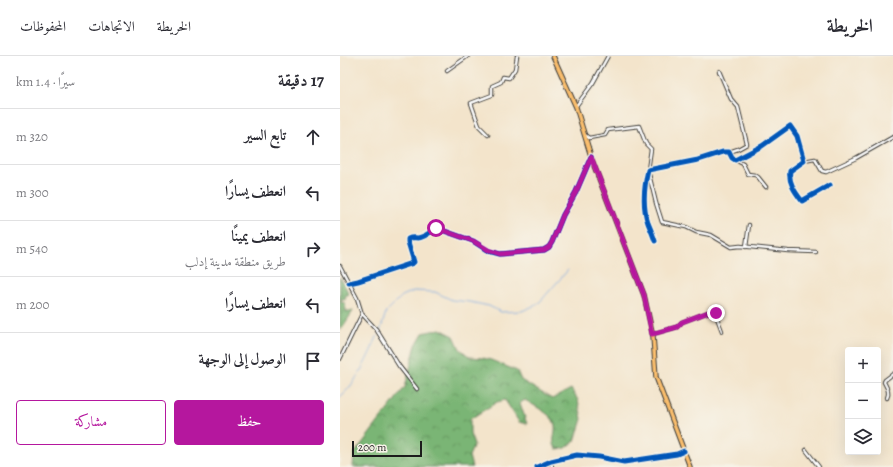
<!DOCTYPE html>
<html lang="ar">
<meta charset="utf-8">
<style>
body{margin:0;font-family:Alegreya,Amiri,serif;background:#f2f2f3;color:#2b2b33;direction:rtl}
.controls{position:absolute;right:12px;bottom:12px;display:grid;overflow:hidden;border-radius:4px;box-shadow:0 4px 16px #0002}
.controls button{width:36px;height:36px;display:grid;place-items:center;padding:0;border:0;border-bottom:1px solid #e1e1e2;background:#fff;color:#2b2b33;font:20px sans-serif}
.scale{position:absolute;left:12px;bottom:10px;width:70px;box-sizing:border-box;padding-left:4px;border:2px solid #1c1c1c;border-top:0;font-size:11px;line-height:14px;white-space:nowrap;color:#1c1c1c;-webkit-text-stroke:3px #f7f3e8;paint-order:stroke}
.stop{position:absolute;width:12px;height:12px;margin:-9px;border:3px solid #b5179e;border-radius:50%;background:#fff}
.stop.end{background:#b5179e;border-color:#fff;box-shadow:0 1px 4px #0008}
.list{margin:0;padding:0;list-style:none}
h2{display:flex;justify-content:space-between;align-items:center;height:52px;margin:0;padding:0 16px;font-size:17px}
h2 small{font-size:13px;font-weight:400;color:#7c7c81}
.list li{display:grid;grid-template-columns:26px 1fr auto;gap:12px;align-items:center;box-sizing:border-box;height:56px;padding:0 16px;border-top:1px solid #e1e1e2}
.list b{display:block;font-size:15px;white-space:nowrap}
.list p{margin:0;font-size:13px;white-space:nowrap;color:#7c7c81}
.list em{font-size:13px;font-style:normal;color:#7c7c81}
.actions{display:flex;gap:8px;padding:12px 16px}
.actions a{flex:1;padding:9px 0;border:1px solid #b5179e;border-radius:4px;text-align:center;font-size:14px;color:#b5179e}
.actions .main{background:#b5179e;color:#fff}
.icon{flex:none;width:22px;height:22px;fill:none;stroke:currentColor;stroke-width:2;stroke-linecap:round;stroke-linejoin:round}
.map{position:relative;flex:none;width:553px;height:411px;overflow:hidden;direction:ltr}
header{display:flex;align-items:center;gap:24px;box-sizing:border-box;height:56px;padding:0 20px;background:#fff;border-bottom:1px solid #e1e1e2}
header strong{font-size:19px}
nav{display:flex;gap:22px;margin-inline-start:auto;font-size:14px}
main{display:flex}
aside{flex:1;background:#fff}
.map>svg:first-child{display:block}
</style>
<header>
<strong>الخريطة</strong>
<nav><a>الخريطة</a><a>الاتجاهات</a><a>المحفوظات</a></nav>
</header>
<main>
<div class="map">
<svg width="553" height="411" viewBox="0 0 553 411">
<defs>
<pattern id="forest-crowns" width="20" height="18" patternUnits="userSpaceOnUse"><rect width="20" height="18" fill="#7ab574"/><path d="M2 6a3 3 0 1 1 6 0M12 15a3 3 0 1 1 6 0" fill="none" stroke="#63925e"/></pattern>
</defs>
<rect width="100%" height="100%" fill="#f7f3e8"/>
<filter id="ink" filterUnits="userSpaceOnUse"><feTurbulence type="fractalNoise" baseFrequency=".025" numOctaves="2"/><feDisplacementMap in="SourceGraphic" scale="8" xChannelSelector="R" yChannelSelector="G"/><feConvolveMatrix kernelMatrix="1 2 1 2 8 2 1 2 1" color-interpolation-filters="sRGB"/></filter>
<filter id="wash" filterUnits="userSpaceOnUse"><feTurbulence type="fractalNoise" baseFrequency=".012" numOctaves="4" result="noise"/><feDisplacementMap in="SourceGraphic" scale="16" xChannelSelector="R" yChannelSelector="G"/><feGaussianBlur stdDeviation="0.9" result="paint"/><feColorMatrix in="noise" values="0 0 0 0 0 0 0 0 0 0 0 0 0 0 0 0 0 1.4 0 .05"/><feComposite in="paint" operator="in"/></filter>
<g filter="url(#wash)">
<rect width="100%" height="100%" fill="#f3e4cb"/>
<g fill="url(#forest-crowns)" stroke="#4b6848">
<polygon points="0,221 9,238 5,240 6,243 1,243 2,246 5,247 6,255 13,255 0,275"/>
<path d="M 100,273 L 114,280 L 120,293 L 130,301 L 143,302 L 151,304 L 177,315 L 181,324 L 212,343 L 231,333 L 238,344 L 242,363 L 235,385 L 226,392 L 216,393 C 210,383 218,375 214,366 C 211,358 193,349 185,344 L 180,347 L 187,368 L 179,366 L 165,344 L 157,346 L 130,363 L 130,378 L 134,389 L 129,400 L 132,411 L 13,411 L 14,398 L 65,331 L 76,289 L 83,277 Z"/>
</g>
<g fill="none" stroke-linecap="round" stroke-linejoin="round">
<g stroke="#74a5df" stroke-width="1">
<polyline points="40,276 46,256 62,240 74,235 95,236 112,244 130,246 149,250 161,256 182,255 198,248 228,214"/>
<path d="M 0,341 C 19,325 28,300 38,279"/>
</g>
</g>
</g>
<g filter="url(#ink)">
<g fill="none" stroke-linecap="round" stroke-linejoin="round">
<defs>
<g id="minor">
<polyline points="107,15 128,0"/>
<polyline points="379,15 391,43 398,51 407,88 398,93 389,96"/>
<polyline points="236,50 253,27 268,0"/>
<polyline points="148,79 139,70 131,47 152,39 152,30 161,26 163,21 169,22 175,13 177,0"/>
<polyline points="245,79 249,82 265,79 268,74 299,70 306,88 311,93 308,114 316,147 322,166 346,171 356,176 371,179 391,191 400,190 448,195 476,196"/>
<polyline points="395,104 403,108 408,118 415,119 418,121 426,131"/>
<polyline points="464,105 475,103 482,115 486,116 516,102 553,81"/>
<path d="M 315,185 C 313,179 311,174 308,167 C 302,150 304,131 308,114 L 358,104 L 383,96 L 389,96 L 392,102 L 395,104 L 422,90 L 450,70 L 457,80 L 464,105 L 450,115 C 448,126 455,136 462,145 L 490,129"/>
<polyline points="406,191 409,169"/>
<polyline points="0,210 17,242 22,258 0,303"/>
<path d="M 9,227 L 18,225 L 73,207 L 74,206 L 68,186 L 68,183 C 72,181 74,182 78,182 C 85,181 91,176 96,172 L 133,185 L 148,195 L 160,198 L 204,194 L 209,191 L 212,186 L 223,159 L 236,136 L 251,101"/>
<polyline points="22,258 36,273 59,310 77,333"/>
<polyline points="312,278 337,271 342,266 374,254 382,275"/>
<path d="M 547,342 C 550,336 547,332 544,326 L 545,324 L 553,318"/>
<polyline points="466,394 479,411"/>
<polyline points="211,405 212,411"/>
<polyline points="197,411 211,405 237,399 259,401 284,406 337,398 344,395"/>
</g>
<polyline id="major" points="213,0 236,51 253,107 304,239 313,280 316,321 350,411"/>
</defs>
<use href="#minor" stroke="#3c3a36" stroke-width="4.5"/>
<use href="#major" stroke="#3c3a36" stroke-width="5.5"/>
<use href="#minor" stroke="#fff" stroke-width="2.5"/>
<use href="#major" stroke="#fabe6d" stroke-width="3.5"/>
<defs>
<g id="cycleway">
<path d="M 315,185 C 313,179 311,174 308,167 C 302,150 304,131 308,114 L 358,104 L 383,96 L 389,96 L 392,102 L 395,104 L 422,90 L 450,70 L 457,80 L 464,105 L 450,115 C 448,126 455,136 462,145 L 490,129"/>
<path d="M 9,227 L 18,225 L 73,207 L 74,206 L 68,186 L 68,183 C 72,181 74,182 78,182 C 85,181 91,176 96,172 L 133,185 L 148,195 L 160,198 L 204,194 L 209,191 L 212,186 L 223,159 L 236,136 L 251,101"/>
<polyline points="197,411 211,405 237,399 259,401 284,406 337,398 344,395"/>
</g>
</defs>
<use href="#cycleway" stroke="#f7f3e8" stroke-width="8"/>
<use href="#cycleway" stroke="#0057b8" stroke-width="5"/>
</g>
</g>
<g fill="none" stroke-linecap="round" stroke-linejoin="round" filter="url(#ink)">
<polyline stroke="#b5179e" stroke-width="5" points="96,172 133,185 148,194 160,198 204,194 209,191 212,186 223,159 236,136 251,101 304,239 312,278 337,271 342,266 371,255 374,254 376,257"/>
</g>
</svg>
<div class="controls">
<button>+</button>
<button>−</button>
<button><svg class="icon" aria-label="layers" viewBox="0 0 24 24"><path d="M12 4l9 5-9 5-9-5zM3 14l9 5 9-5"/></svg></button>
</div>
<div class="scale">200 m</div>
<div class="stop" style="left:96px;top:172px"></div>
<div class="stop end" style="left:376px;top:257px"></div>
</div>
<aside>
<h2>17 دقيقة<small>سيرًا · 1.4 km</small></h2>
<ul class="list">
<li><svg class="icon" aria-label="ahead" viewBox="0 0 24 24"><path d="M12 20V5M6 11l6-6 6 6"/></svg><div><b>تابع السير</b></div><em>320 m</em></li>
<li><svg class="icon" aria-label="left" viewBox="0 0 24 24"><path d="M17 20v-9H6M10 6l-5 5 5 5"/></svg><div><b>انعطف يسارًا</b></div><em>300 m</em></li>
<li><svg class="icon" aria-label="right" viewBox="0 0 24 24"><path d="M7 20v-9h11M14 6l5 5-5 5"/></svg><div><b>انعطف يمينًا</b><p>طريق منطقة مدينة إدلب</p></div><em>540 m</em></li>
<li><svg class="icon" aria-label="left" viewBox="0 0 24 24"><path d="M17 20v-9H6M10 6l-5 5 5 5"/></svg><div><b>انعطف يسارًا</b></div><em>200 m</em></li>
<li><svg class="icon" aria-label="arrive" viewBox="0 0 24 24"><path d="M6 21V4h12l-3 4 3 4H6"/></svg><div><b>الوصول إلى الوجهة</b></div></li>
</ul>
<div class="actions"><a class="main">حفظ</a><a>مشاركة</a></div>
</aside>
</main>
